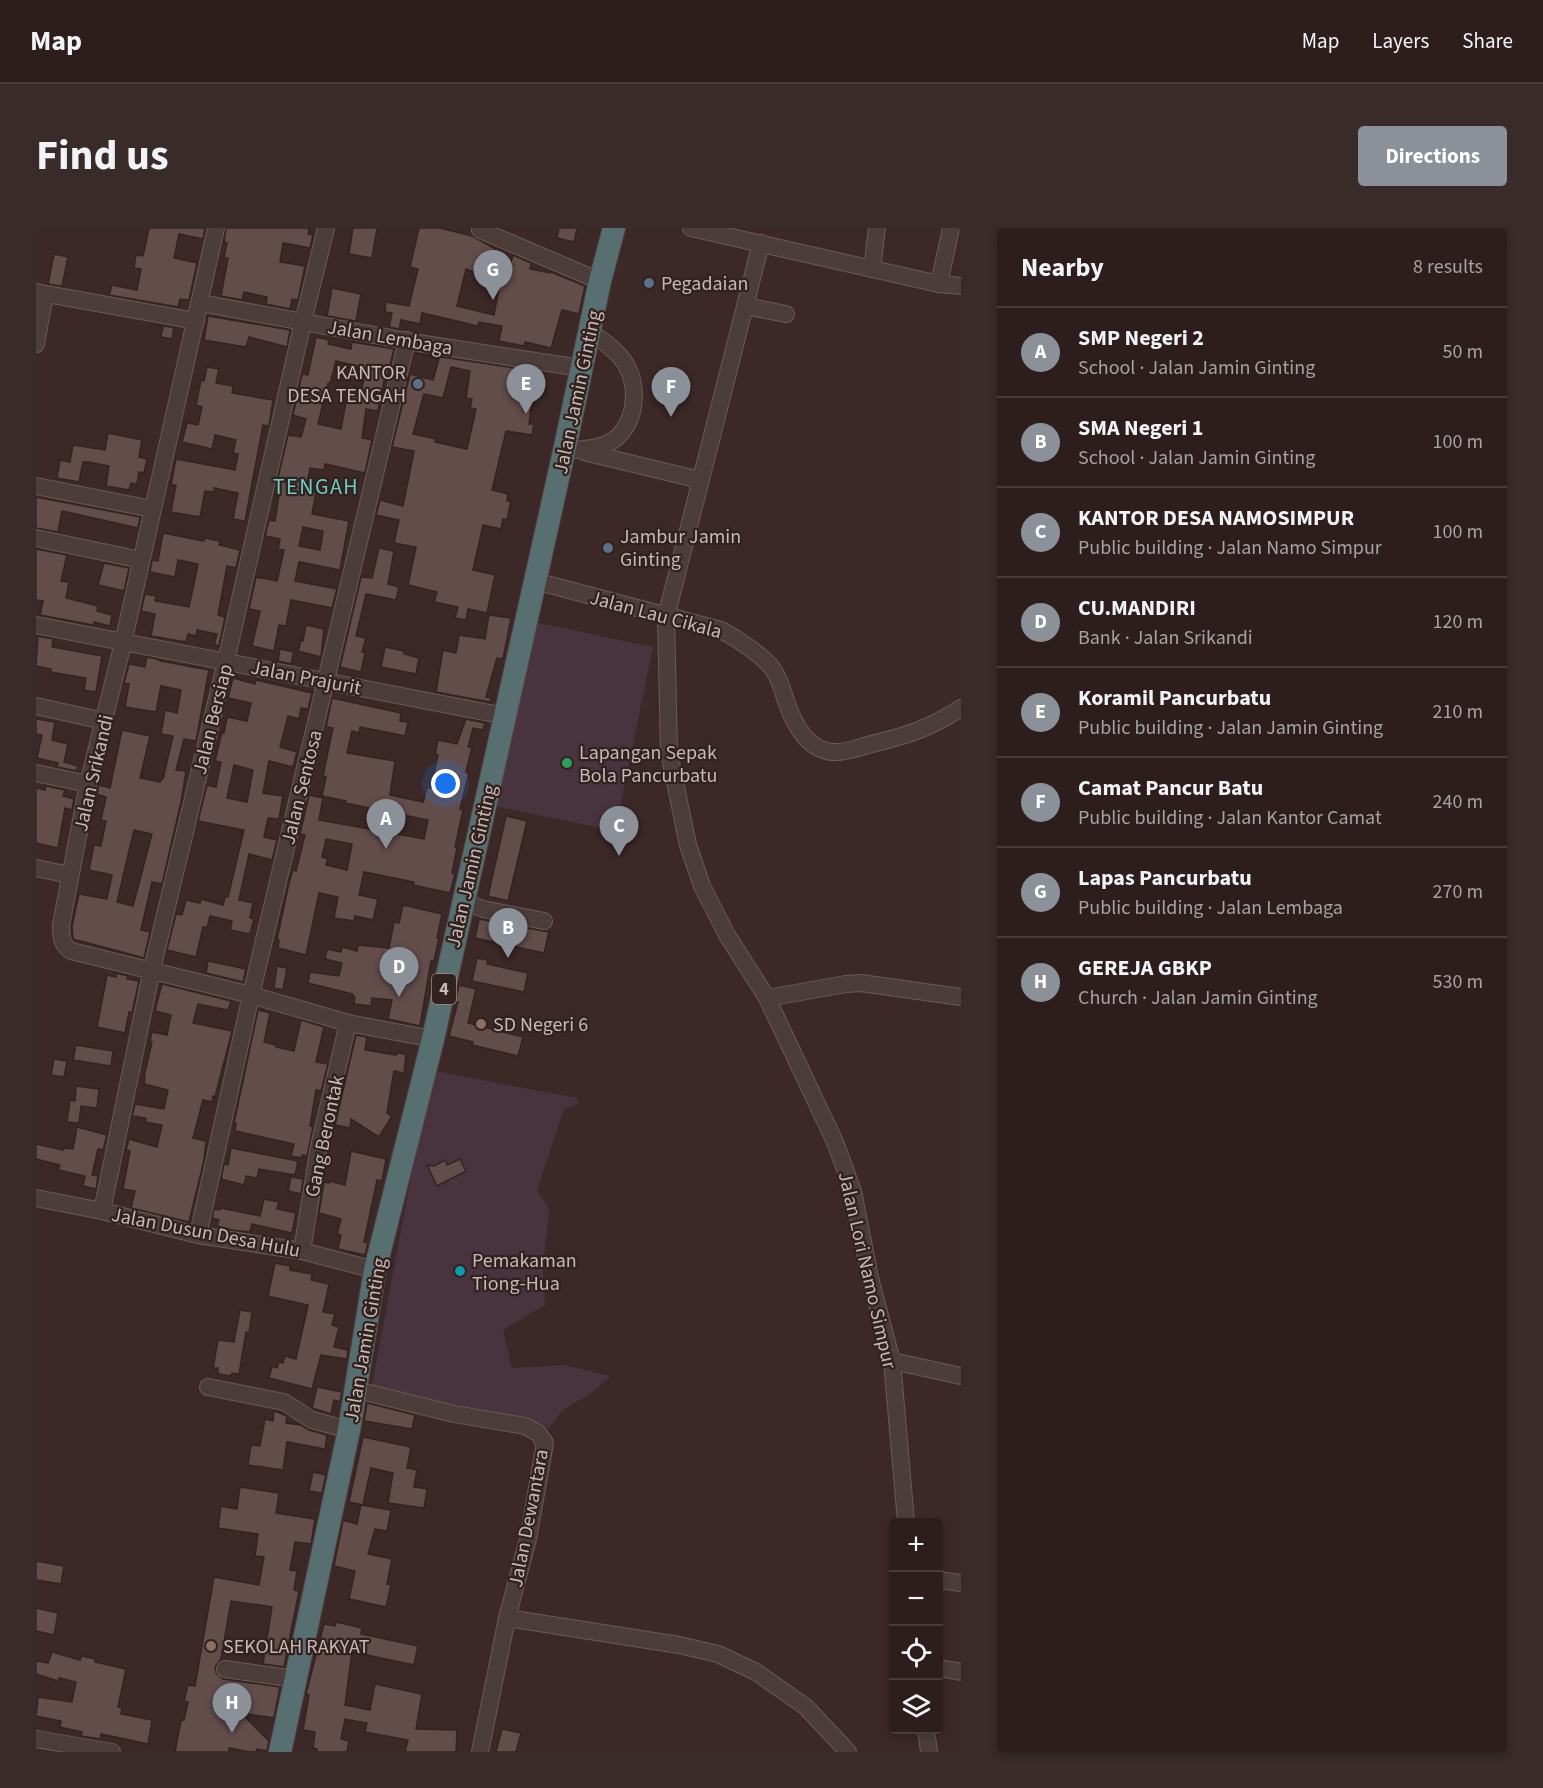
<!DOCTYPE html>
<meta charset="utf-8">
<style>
body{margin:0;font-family:"Source Sans 3",sans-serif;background:#392b2a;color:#f1f3f6}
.controls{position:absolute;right:18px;bottom:18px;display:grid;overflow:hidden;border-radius:6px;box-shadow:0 3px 9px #0003}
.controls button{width:54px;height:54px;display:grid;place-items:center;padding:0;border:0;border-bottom:2px solid #483c3b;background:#2d1e1d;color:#f1f3f6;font:30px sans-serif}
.you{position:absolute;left:410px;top:556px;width:21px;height:21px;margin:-15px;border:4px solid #fff;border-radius:50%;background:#1a73e8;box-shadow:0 0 0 9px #1a73e833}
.badge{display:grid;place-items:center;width:39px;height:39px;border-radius:50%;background:#8c9099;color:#fff;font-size:20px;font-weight:700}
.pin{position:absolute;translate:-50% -50px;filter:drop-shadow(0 2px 3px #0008)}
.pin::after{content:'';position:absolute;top:32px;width:21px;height:18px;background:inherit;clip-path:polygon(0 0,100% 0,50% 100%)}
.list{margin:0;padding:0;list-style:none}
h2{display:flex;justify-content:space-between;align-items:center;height:78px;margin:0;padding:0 24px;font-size:26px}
h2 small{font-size:20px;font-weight:400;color:#a7a2a4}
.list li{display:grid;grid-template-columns:39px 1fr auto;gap:18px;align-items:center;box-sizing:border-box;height:90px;padding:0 24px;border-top:2px solid #483c3b}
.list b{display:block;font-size:22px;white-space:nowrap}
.list p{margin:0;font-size:20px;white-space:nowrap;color:#a7a2a4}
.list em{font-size:20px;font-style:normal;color:#a7a2a4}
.icon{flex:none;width:33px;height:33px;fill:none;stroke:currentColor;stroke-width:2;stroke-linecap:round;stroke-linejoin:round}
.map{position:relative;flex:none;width:925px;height:1524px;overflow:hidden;border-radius:6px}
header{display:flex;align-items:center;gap:36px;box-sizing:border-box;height:84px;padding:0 30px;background:#2d1e1d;border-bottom:2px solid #483c3b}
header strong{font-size:28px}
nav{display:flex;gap:33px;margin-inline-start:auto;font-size:21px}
.intro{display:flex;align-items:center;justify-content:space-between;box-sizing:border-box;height:144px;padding:0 36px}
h1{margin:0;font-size:42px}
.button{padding:15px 27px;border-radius:6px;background:#8c9099;color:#fff;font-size:21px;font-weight:700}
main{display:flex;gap:36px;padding:0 36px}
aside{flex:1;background:#2d1e1d;border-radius:6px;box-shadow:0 3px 9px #0003}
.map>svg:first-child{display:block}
</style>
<header>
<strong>Map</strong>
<nav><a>Map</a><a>Layers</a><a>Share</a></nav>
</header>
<div class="intro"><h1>Find us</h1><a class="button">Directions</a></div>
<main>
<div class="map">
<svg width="925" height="1524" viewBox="0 0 925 1524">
<rect width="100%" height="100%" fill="#3c2827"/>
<g fill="#48333f">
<polygon points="498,394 617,419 579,603 459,578"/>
<polygon points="399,843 541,870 543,875 528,881 501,962 513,980 507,1043 509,1077 467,1102 476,1140 529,1137 574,1148 557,1164 527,1182 513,1200 335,1162 375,949"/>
</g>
<g fill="#634d4b" stroke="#332321" stroke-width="1.5" fill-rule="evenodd">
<polygon points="113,0 169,0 167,11 143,6 138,30 161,35 153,72 144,71 142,79 73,67 76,57 101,62 105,41 98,40 100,27 107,28"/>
<polygon points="190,0 273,0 272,6 277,7 274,20 247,15 244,34 269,38 262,72 256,71 254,81 230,76 231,69 208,64 206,72 185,68 192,30 188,30 191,15 188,14"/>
<polygon points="317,0 341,0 336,30 313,26"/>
<path d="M 383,0 L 404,0 L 436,8 L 458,20 L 456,31 L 474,37 L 477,27 L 495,35 L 494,41 L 514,45 L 515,44 L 549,58 L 543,86 L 526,82 L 515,120 L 489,114 L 488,118 L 463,113 L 466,98 L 443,94 L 442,98 L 386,85 L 384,96 L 365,92 L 363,101 L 353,99 L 356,85 L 349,84 L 350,74 L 373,78 L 382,41 L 374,39 ZM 430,41 L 464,55 L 458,87 L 421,78 Z"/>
<polygon points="523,0 541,0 538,14 521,10"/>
<polygon points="18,26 32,29 26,58 12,56"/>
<polygon points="296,60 325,66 320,93 291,88"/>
<polygon points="172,88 254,102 251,119 213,109 210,119 168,112"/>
<polygon points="115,95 138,100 136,111 125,109 127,99"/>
<path d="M 280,109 L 293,112 L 292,116 L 315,121 L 316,114 L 358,121 L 350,153 L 348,153 L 342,183 L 330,181 L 326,210 L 336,212 L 329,245 L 289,236 L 288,242 L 274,240 L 270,262 L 280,264 L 276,286 L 313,293 L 304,342 L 263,334 L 259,353 L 301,361 L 296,380 L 255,372 L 250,398 L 243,397 L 238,423 L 216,418 L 224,383 L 213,381 L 220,349 L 241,353 L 248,322 L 242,321 L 244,311 L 229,308 L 233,292 L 239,293 L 243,267 L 243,254 L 241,254 L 252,207 L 265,209 L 270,191 L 257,187 L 266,146 L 272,147 ZM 300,133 L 330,140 L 326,160 L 313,157 L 305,201 L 282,196 L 292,155 L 294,156 ZM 267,299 L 287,303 L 284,322 L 263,318 Z"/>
<path d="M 379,125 L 485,141 L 480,165 L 497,168 L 493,196 L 498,196 L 496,207 L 470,203 L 456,262 L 472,266 L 471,273 L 475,273 L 471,292 L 467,291 L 465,301 L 447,297 L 437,342 L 459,347 L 451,385 L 432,381 L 430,392 L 419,390 L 422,379 L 398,374 L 401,364 L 372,357 L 380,319 L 358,315 L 363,292 L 340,287 L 344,272 L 367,278 L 378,223 L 356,219 L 374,146 L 397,152 L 403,131 ZM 415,139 L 434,143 L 430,170 L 436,171 L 434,180 L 440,181 L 431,221 L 399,214 L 400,211 L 377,206 L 388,166 L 407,170 Z"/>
<polygon points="171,139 183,141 180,155 197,158 196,165 237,172 233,198 227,197 209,293 197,291 202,265 178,260 178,264 169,263 164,289 135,284 140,257 135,257 140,231 199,242 202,226 197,225 200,212 179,207 176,221 146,214 151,195 162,197 166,179 160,177 165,152 168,153"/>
<polygon points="72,205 106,212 103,229 111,231 108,245 103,244 101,256 95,255 93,262 70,258 73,238 53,234 47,234 43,254 21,250 24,232 34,234 37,217 69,222"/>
<polygon points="0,269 104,289 102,300 26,283 22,304 0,300"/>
<polygon points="127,305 168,313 168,310 184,313 183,317 204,322 200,340 191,338 182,387 189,389 183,418 178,417 181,406 161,402 160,408 152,406 150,414 115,408 119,386 105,383 109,366 120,368 119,373 153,379 162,336 142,332 139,349 114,344 116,332 122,333"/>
<polygon points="343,320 358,323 352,356 363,359 360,372 330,366 320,408 330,410 326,424 329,425 325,444 304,439 325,349 336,350"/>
<polygon points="0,321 31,327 25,353 33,354 30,370 62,378 61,383 76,387 74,398 58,394 57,397 4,387 7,373 0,372"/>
<polygon points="68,335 93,340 88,363 62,357"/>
<polygon points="453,387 475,390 467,431 461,430 450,469 455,470 454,474 400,464 407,422 420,425 423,407 449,411"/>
<polygon points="270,397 288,401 285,429 262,423 265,412 267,413"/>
<polygon points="2,408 17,411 16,419 66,428 60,464 48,462 50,450 15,444 15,441 0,438"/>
<polygon points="349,419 368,423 368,426 383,430 380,446 345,439"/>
<polygon points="244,421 258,424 255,436 242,433"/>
<path d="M 111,429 L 124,432 L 124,433 L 173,442 L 160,513 L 148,511 L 140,542 L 150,543 L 145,574 L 126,656 L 116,654 L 105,702 L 114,704 L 108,730 L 37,711 L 36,698 L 43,666 L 71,671 L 76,647 L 53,642 L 58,617 L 65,618 L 70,593 L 65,592 L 70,569 L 61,566 L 62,560 L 63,557 L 74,560 L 86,502 L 114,508 L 104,550 L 124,554 L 125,551 L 127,551 L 137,508 L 125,506 L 129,482 L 141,485 L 145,462 L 125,458 L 120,484 L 89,479 L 93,456 L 88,455 L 93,436 L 109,439 ZM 98,602 L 116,606 L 97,678 L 81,674 Z"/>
<path d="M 197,450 L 219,456 L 220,452 L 276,465 L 272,481 L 265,480 L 263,491 L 252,488 L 244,519 L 261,524 L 257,539 L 233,533 L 227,565 L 247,568 L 243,591 L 232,590 L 228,609 L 241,612 L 236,632 L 213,626 L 203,672 L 217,675 L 214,690 L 218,691 L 214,706 L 194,702 L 196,693 L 174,688 L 171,700 L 167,699 L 160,729 L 131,722 L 140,686 L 146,687 L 150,672 L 164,675 L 165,671 L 187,677 L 189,669 L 192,669 L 208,602 L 162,593 L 171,557 L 180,559 L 185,534 L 179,533 L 186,504 L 188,505 L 191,489 L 211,493 L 215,475 L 192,470 ZM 198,537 L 217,542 L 211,574 L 191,570 Z"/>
<path d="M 296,470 L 365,485 L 364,493 L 372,494 L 369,508 L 324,499 L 323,505 L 316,503 L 311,525 L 359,533 L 354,567 L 387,574 L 391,559 L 395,560 L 402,527 L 399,526 L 402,512 L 421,516 L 430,491 L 449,495 L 447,502 L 437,500 L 432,519 L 436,519 L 430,544 L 433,545 L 424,581 L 427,582 L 419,619 L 421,620 L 416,645 L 419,646 L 414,665 L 377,657 L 378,654 L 328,644 L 323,667 L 342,671 L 337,692 L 319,688 L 318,693 L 298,690 L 302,669 L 283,665 L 270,727 L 242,720 L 243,712 L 241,712 L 253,655 L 257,642 L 260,643 L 269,607 L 264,606 L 273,567 L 287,570 L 283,592 L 388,611 L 392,592 L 309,575 L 310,573 L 286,568 L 290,549 L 287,548 L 297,500 L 290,499 ZM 290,611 L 316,616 L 311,642 L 290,637 L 292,631 L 286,629 Z"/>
<polygon points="0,491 19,494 16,512 32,516 28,534 42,538 41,543 21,539 22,535 1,530 6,507 0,506"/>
<polygon points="10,558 29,562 27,568 38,571 36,582 29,580 22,620 0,615 0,560 9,562"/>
<polygon points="470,588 491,593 472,673 452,668"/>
<polygon points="367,677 406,686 401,710 403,710 398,733 395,733 384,798 352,791 356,772 336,770 335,778 318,776 319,769 317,769 317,766 272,755 274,744 303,748 306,735 289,731 291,721 305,724 306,719 321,723 322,717 353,720 358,694 363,695"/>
<polygon points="443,691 513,704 508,725 439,710"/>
<polygon points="441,730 452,732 451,736 492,745 488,764 436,753"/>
<polygon points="172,733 210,741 207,754 170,745"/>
<polygon points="241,738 251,740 247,762 238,760"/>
<polygon points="80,745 92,748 91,751 103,753 96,785 93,784 89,805 61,799 71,747 80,749"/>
<polygon points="126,756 195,773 192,782 162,776 157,795 196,803 179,869 177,868 176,874 167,872 157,910 170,913 168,932 153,994 95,980 99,963 87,961 94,923 90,922 93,911 121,919 126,897 109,894 110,890 96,888 99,876 128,881 132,862 108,856 109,849 108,849 116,814 114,813 116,804 131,807 135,787 119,783"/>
<polygon points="423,757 440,761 432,795 487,809 482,828 436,817 437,814 413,808 422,774 419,774"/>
<polygon points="222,782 234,785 228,814 240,817 240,819 258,823 265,792 288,799 280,834 292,836 285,863 280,862 274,898 277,899 271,928 266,927 266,930 255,928 258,916 199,903 200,895 198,895"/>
<polygon points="320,807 331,809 329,822 360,827 360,825 370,826 368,845 358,843 351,885 356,888 343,909 315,891 314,900 299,897"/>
<polygon points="40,817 77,823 75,838 37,832"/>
<polygon points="18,831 31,833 28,849 15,847"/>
<polygon points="40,858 63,861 61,880 45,878 43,895 31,894 34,872 39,873"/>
<polygon points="41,899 71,907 67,922 62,921 56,947 62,948 60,961 47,958 49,948 22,942 24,937 0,931 0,916 27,922 27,920 37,921"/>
<polygon points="195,920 262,933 259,947 223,941 221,950 210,948 208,957 185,951 188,936 192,937"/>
<polygon points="315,923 350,931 346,953 341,952 328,1014 332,1015 329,1027 302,1021 305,1007 301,1006 305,991 283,985 288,954 293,955 293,953 309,957"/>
<polygon points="424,931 430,943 401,958 391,937 398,938 409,932 411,937"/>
<polygon points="255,949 267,951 265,966 252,963"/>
<polygon points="228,971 243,974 241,981 260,985 256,1005 216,996 214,1004 196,1002 181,998 183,992 176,990 178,981 184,982 185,980 224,988"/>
<polygon points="239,1035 254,1038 254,1042 276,1046 275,1052 293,1056 287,1084 299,1086 296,1097 303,1099 298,1119 312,1122 311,1131 285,1127 276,1161 233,1150 236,1138 241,1140 243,1134 247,1135 249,1128 260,1131 272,1077 232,1068"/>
<polygon points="204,1082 216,1084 213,1105 210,1104 203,1146 196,1145 195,1148 182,1146 182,1140 177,1140 182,1112 198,1114"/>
<polygon points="281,1159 306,1164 304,1174 298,1172 295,1186 276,1180"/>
<polygon points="331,1175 379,1187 376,1201 328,1193"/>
<polygon points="238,1183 251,1188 250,1195 265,1197 273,1202 291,1207 289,1221 251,1214 247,1242 212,1237 215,1217 224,1218 229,1191 237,1193"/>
<polygon points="327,1209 375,1219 371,1240 381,1242 378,1259 391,1261 388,1280 352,1275 357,1245 335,1240 327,1277 313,1274"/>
<polygon points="277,1244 290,1247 286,1265 273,1263"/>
<polygon points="204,1259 243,1265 240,1285 279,1291 275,1316 259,1314 254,1342 261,1343 258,1362 263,1363 248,1439 227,1436 236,1379 195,1373 185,1431 179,1439 180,1445 187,1451 244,1459 238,1490 205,1485 233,1513 231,1523 221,1521 220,1524 214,1524 193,1520 193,1524 139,1524 145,1492 148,1492 152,1474 148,1473 152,1457 159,1458 178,1349 223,1357 228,1329 219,1328 222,1306 182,1300 185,1278 201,1281"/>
<polygon points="325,1277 355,1282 351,1303 339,1301 332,1326 356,1331 351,1356 355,1357 350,1379 313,1371 319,1343 298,1338 307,1292 321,1296"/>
<polygon points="0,1333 28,1338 25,1356 0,1352"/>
<polygon points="0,1380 22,1385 18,1407 0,1403"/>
<polygon points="300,1394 326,1400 325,1406 382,1418 378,1437 316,1424 309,1477 334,1482 339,1456 386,1466 380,1501 421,1502 420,1524 369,1524 372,1512 329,1504 331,1495 309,1491 305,1511 313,1513 311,1524 280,1524 281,1521 277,1520 279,1504 267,1502 273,1467 270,1466 288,1396 299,1398"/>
<polygon points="16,1424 44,1432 45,1428 59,1431 59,1434 90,1441 82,1479 86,1480 85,1486 116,1492 112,1516 65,1506 64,1511 45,1508 46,1504 24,1499 25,1493 0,1488 2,1469 36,1474 40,1454 23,1450 22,1453 0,1446 0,1433 12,1435"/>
<polygon points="466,1501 485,1505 480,1524 460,1524"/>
</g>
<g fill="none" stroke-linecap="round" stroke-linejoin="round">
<defs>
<g id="minor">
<path d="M 180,0 L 87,415 L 52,556 L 25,697 C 25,709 25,716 35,723 L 215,767 L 312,795 L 397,811"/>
<polyline points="655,0 903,56 915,0"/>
<polyline points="444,2 564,53"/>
<polyline points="725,15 630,389 633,525 652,617 666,658 691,707 731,770 799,914 817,963 834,1050 856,1133 870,1294"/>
<polyline points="836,41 841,0"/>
<polyline points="903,56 925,58"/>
<polyline points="0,64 160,93"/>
<polyline points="164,75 382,115 545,140"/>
<polyline points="709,78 750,86"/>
<polyline points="0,116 9,66"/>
<path d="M 537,222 C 546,221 557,221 565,218 C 599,208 606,162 589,135 C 581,122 566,113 554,103"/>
<polyline points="548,224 664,252"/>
<polyline points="0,258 116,281"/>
<polyline points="0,310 105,332"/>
<path d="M 499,353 L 685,402 C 700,410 725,426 736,440 C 743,449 747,463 750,473 C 757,494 771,522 797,524 C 808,525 821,520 832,517 C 869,508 893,501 925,480"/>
<polyline points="0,397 469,488"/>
<polyline points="0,478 68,493"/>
<polyline points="0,545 52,556"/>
<polyline points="0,640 34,647"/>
<polyline points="427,673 447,681 508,693"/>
<polyline points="731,770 810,756 825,755 925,769"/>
<polyline points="0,970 66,983 162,1007 266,1023 339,1042"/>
<polyline points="66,983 116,741 190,433 267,94 290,0"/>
<polyline points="162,1007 215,767 371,112"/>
<polyline points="266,1023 283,918 312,795"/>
<polyline points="856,1133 925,1148"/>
<polyline points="172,1159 248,1174 276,1192 313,1202"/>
<polyline points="321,1162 418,1186 489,1198 502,1205 509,1215 492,1311 471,1390 444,1524"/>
<polyline points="903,1352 925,1355"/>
<polyline points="471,1390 643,1417 682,1426 720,1444 770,1479 812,1524"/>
<polyline points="903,1440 925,1444"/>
<polyline points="189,1441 260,1451"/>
<polyline points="890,1502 893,1524"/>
<polyline points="0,1511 76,1524"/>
</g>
<polyline id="highway" points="244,1524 313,1202 339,1042 397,811 529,219 564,53 578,0"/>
</defs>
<use href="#minor" stroke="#6a5a58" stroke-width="18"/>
<use href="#highway" stroke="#544442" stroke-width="24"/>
<use href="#minor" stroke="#4c3c3a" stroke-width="16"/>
<use href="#highway" stroke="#586f72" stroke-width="22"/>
</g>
<g fill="#5c6f8a" stroke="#31211f" stroke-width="2">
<circle cx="613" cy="55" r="6"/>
<circle cx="382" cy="156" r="6"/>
<circle cx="572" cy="320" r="6"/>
</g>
<circle fill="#2e9e5b" stroke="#31211f" stroke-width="2" cx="531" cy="535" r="6"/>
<g fill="#8d6e63" stroke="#31211f" stroke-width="2">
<circle cx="445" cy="796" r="6"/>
<circle cx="175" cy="1418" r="6"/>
</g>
<circle fill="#0f9aa8" stroke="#31211f" stroke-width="2" cx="424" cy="1043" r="6"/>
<g text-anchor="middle" stroke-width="4.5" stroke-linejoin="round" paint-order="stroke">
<rect fill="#31211f" stroke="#9a8b89" stroke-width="1.5" x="396" y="746" width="24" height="30" rx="4.5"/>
<g font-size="18" font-weight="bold" fill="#c7b8b6">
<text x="408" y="767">4</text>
</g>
<g font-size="20" fill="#c7b8b6" stroke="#31211f" text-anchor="start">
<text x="625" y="62">Pegadaian</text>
<text x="370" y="151" text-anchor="end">KANTOR<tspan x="370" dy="23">DESA TENGAH</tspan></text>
<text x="584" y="315">Jambur Jamin<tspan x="584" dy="23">Ginting</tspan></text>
<text x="543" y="531">Lapangan Sepak<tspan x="543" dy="23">Bola Pancurbatu</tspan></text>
<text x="457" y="803">SD Negeri 6</text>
<text x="436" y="1039">Pemakaman<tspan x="436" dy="23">Tiong-Hua</tspan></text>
<text x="187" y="1425">SEKOLAH RAKYAT</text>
</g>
<g font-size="20" fill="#c7b8b6" stroke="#31211f">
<text transform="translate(354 109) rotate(10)" y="7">Jalan Lembaga</text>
<text transform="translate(541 164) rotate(-78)" y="7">Jalan Jamin Ginting</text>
<text transform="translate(620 386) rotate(15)" y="7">Jalan Lau Cikala</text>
<text transform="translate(270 449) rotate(11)" y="7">Jalan Prajurit</text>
<text transform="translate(176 491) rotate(-76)" y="7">Jalan Bersiap</text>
<text transform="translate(57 545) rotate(-77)" y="7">Jalan Srikandi</text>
<text transform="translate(265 559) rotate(-76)" y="7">Jalan Sentosa</text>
<text transform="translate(435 638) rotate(-77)" y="7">Jalan Jamin Ginting</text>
<text transform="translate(288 908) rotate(-78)" y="7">Gang Berontak</text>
<text transform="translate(170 1004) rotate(11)" y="7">Jalan Dusun Desa Hulu</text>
<text transform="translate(832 1042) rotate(77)" y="7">Jalan Lori Namo Simpur</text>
<text transform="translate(329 1112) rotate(-80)" y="7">Jalan Jamin Ginting</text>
<text transform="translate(492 1290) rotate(-79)" y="7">Jalan Dewantara</text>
</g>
<g font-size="22" letter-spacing="1.5" fill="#6ecbc4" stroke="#31211f">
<text x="280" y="266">TENGAH</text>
</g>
</g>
</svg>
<div class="controls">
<button>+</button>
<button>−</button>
<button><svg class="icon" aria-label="locate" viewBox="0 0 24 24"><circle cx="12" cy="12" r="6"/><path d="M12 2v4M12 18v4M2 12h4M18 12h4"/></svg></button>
<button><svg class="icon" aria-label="layers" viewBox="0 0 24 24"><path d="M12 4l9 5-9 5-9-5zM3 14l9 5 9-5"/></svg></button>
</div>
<div class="you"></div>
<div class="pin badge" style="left:350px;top:621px">A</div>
<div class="pin badge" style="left:472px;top:730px">B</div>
<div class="pin badge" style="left:583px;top:628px">C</div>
<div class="pin badge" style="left:363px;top:769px">D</div>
<div class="pin badge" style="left:490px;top:186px">E</div>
<div class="pin badge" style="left:635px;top:189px">F</div>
<div class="pin badge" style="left:457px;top:72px">G</div>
<div class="pin badge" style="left:196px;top:1505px">H</div>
</div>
<aside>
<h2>Nearby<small>8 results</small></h2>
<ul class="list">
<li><span class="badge">A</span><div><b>SMP Negeri 2</b><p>School · Jalan Jamin Ginting</p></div><em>50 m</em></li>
<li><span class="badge">B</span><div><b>SMA Negeri 1</b><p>School · Jalan Jamin Ginting</p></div><em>100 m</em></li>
<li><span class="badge">C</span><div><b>KANTOR DESA NAMOSIMPUR</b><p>Public building · Jalan Namo Simpur</p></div><em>100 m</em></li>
<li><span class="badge">D</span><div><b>CU.MANDIRI</b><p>Bank · Jalan Srikandi</p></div><em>120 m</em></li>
<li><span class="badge">E</span><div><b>Koramil Pancurbatu</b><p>Public building · Jalan Jamin Ginting</p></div><em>210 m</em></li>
<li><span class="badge">F</span><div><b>Camat Pancur Batu</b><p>Public building · Jalan Kantor Camat</p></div><em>240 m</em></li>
<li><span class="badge">G</span><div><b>Lapas Pancurbatu</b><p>Public building · Jalan Lembaga</p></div><em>270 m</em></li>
<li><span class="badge">H</span><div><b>GEREJA GBKP</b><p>Church · Jalan Jamin Ginting</p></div><em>530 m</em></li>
</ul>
</aside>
</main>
